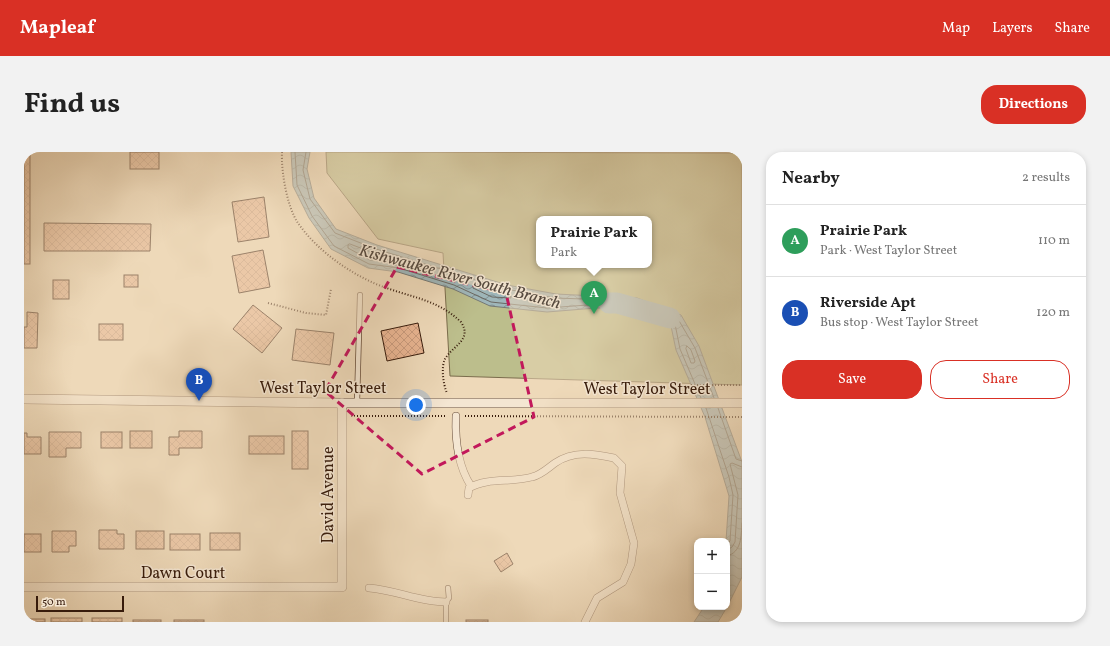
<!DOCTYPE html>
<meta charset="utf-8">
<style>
body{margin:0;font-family:Vollkorn,serif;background:#f2f2f2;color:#222}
.controls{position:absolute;right:12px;bottom:12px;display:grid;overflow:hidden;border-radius:8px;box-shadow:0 2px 6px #0003}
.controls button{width:36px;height:36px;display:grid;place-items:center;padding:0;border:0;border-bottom:1px solid #e0e0e0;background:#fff;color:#222;font:20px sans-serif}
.scale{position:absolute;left:12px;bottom:10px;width:88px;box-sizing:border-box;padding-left:4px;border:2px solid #371b0b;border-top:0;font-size:11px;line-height:14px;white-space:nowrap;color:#371b0b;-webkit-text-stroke:3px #f4e6d2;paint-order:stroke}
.you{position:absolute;left:392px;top:253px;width:14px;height:14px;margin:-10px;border:3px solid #fff;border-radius:50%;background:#1a73e8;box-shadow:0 0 0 6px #1a73e833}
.badge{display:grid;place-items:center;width:26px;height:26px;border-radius:50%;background:#d93025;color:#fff;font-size:13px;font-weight:700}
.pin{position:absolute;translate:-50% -33px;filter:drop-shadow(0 1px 2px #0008)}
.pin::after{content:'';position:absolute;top:21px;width:14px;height:12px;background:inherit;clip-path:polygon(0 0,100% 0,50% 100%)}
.popup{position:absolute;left:512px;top:64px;width:116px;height:52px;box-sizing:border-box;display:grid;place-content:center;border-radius:8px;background:#fff;filter:drop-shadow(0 1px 3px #0005);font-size:13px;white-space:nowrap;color:#767676}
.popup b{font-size:15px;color:#222}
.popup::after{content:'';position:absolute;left:50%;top:100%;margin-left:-8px;border:8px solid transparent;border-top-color:#fff}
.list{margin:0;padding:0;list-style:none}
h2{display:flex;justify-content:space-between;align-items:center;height:52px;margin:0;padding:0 16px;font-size:17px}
h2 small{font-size:13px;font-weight:400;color:#767676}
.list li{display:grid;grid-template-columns:26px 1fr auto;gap:12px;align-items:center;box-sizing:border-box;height:72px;padding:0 16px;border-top:1px solid #e0e0e0}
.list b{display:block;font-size:15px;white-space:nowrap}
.list p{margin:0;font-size:13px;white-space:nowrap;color:#767676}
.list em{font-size:13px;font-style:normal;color:#767676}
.actions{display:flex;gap:8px;padding:12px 16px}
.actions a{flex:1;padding:9px 0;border:1px solid #d93025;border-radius:16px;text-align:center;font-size:14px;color:#d93025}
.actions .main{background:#d93025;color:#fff}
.map{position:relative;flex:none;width:718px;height:470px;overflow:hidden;border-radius:16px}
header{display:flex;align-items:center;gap:24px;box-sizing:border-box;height:56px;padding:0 20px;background:#d93025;color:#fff}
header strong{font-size:19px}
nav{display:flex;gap:22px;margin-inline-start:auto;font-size:14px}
.intro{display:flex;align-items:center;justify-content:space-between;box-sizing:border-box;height:96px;padding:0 24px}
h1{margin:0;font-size:28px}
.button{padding:10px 18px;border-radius:16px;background:#d93025;color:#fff;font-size:14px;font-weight:700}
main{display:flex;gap:24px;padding:0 24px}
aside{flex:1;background:#fff;border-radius:16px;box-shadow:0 2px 6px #0003}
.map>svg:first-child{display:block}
</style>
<header>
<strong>Mapleaf</strong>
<nav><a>Map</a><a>Layers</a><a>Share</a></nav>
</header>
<div class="intro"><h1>Find us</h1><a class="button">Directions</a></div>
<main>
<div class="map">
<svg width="718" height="470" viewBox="0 0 718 470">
<defs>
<pattern id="water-waves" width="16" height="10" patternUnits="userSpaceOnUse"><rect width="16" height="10" fill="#9fb7bb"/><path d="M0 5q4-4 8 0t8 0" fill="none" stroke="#829496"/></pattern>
<pattern id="building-cross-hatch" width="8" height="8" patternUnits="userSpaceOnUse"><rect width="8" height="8" fill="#e7b390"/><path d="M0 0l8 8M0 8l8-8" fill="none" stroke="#c7997b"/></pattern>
</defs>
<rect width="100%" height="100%" fill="#eed9b9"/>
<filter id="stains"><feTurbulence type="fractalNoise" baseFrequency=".005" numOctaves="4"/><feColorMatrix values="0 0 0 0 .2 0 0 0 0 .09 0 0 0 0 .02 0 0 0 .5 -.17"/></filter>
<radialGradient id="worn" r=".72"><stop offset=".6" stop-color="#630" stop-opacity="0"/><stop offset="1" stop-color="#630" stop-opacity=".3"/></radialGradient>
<path fill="#bcbe8c" stroke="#7a6c4c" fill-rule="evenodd" d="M 302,0 L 718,1 L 718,233 L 426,224 L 419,101 L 354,87 L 303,21 ZM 515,67 L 625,67 L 625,113 L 515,113 Z"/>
<g fill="url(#water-waves)" stroke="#757975">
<polygon points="267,0 286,0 283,17 290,46 312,77 353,93 483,133 532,142 613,146 657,163 675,194 718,310 718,425 703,455 702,389 705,344 681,265 652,198 647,174 615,156 572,156 523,160 466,154 429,137 374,120 344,116 307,97 285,66 269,34"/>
<polygon points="680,455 703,455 694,470 670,470"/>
</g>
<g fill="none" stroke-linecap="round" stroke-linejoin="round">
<g stroke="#6b6963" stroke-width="1">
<polyline points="271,0 273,33 288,64 310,94 345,112 375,116 430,133 467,150 523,156 590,151 589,148 531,146 482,137 352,97 311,81 286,47 279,18 282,0"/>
<polygon points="326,92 363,106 364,108 346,108 324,96 324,93"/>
<polygon points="451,133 486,143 487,146 468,145 449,136 449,134"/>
<polygon points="663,194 667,198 671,209 670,211 667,211 662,197"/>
<polyline points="677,246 656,197 651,172 639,164 640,161 654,167 671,196 690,246"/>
<polyline points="682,256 705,325 709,343 706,389 703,392"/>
<polyline points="694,256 712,307 718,309"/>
<polyline points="703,398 708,395 711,390 714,343 706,312 708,311 718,315"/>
<path d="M 703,404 C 718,400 717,384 718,371"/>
</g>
<polyline stroke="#9fb7bb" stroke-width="21" points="585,151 593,151 646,166"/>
</g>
<g fill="url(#building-cross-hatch)" stroke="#371b0b">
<rect x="106" y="0" width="29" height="17"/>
<rect x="0" y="3" width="6" height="109"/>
<polygon points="240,45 245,85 214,90 208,50"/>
<polygon points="20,71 127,72 126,99 20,99"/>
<polygon points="239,98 246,135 215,141 208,104"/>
<rect x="100" y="123" width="14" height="12"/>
<rect x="29" y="128" width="16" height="19"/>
<polygon points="229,153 258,176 238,201 209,177"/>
<polygon points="3,160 14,161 13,196 0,196 0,175 3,175"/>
<polygon points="394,171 400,201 363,209 357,179"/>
<rect x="75" y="172" width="24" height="16"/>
<polygon points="272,177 310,181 306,213 268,208"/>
<rect x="106" y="279" width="22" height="17"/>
<polygon points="155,279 178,279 178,296 155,296 155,303 145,303 145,285 155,285"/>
<rect x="268" y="279" width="16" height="38"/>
<polygon points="25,280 57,280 57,296 42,296 42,305 25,305"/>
<rect x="77" y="280" width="21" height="16"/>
<polygon points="0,281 3,281 3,285 17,285 17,302 0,302"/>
<rect x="225" y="284" width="35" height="18"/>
<polygon points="75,378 93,378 93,382 100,382 100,397 75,397"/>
<polygon points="28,379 52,379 52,394 45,394 45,400 28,400"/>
<rect x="112" y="379" width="28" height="18"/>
<rect x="186" y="381" width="30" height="17"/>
<rect x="0" y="382" width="17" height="18"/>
<rect x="146" y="382" width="30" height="16"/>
<polygon points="483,401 489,412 477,420 470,409"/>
<rect x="27" y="466" width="31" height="4"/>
<rect x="68" y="466" width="30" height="4"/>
<rect x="0" y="467" width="21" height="3"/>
<rect x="109" y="468" width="28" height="2"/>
<rect x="150" y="468" width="30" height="2"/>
<rect x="442" y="468" width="22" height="2"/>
</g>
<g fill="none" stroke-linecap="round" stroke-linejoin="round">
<defs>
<g id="service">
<polyline points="333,251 336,143"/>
<polyline points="422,470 422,450 425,446 424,436"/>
</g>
<g id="pedestrian">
<path d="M 432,264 C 431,288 434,314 447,334"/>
<path d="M 444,343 L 445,336 C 464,325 487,331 508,325 C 517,323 524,316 531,311 C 550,298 570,302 590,306 L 598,314 L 596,341 L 610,391 L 607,412 L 599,430 L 573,446 L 561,470"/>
<path d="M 345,436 C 372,438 395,450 422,450"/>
</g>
<g id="minor">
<polyline points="0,247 318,251 718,251"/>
<polyline points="0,435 318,435 318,251"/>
</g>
</defs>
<use href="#service" stroke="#654a36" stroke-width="6"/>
<use href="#pedestrian" stroke="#654a36" stroke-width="8"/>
<use href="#minor" stroke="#654a36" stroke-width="10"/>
<g stroke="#371b0b" stroke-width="2" stroke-dasharray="1 2" stroke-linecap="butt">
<path d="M 258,0 C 257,19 263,55 274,71 C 292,97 322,119 352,132 C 383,145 412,146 437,170 C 449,188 428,194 421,207 C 417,215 419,232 423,241"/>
<polyline points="244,151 282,161 302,163 307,137"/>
<polyline points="667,233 718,233"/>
<polyline points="327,264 423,264"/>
<polyline points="441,264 718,265"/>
</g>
<use href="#service" stroke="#f4e6d2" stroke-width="4.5"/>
<use href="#pedestrian" stroke="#f4e6d2" stroke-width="7"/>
<use href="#minor" stroke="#f4e6d2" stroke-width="9"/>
</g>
<path d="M0 0H718V470H0ZM 373,115 L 482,141 L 510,265 L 398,322 L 301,239 Z" fill="#eed9b9" fill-opacity=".55" fill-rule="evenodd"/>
<path fill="none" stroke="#c2185b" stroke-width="3" stroke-dasharray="8 5" stroke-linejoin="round" d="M 373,115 L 482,141 L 510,265 L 398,322 L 301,239 Z"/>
<g text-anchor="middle" stroke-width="3" stroke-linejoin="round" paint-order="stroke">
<g font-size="16" fill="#371b0b" stroke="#f4e6d2">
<text x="299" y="241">West Taylor Street</text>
<text x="623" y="242">West Taylor Street</text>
<text transform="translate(303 343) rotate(-90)" y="6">David Avenue</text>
<text x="159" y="426">Dawn Court</text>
</g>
<g font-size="17" font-style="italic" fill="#564a40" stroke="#f4e6d2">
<text transform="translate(436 124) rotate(15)" y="6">Kishwaukee River South Branch</text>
</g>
</g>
<rect width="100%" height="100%" filter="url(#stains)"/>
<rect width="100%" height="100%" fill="url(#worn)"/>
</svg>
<div class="controls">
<button>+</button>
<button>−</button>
</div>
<div class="scale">50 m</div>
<div class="you"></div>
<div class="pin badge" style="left:570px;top:162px;background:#2e9e5b">A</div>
<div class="popup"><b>Prairie Park</b>Park</div>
<div class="pin badge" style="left:175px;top:249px;background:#1a4fb4">B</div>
</div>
<aside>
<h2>Nearby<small>2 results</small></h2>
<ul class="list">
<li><span class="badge" style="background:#2e9e5b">A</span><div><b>Prairie Park</b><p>Park · West Taylor Street</p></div><em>110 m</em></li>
<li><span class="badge" style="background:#1a4fb4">B</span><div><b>Riverside Apt</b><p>Bus stop · West Taylor Street</p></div><em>120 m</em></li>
</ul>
<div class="actions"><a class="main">Save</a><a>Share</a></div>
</aside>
</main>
